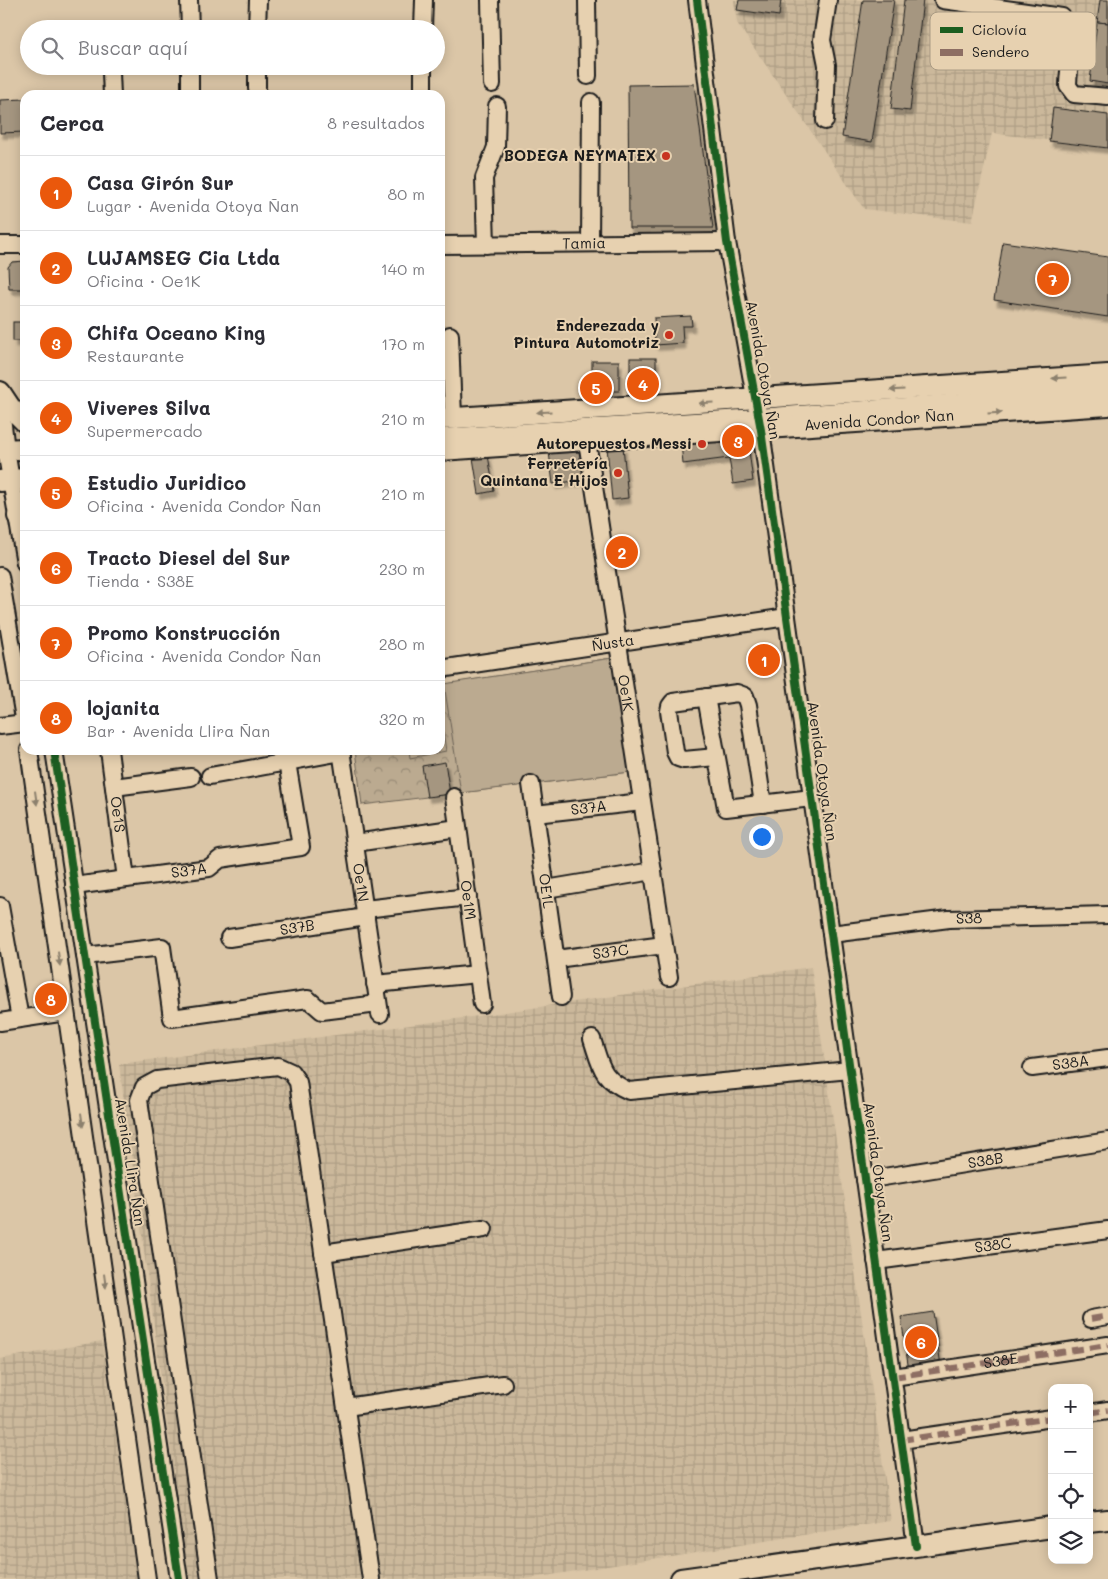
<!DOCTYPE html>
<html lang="es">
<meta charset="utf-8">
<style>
body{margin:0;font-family:Mali,sans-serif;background:#f2f2f3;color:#2b2b33}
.controls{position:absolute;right:15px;bottom:15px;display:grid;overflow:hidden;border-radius:10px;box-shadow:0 2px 12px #0003}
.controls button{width:45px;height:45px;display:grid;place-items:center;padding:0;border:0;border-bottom:1px solid #e1e1e2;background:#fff;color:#2b2b33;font:25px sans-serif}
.you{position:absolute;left:761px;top:836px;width:18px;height:18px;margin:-12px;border:4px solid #fff;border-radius:50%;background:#1a73e8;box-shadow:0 0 0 8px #1a73e833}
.badge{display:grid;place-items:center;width:32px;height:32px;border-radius:50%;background:#ea580c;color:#fff;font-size:16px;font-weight:700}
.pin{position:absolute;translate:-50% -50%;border:2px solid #fff;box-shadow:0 1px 5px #0006}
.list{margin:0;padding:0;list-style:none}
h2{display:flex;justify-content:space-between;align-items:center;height:65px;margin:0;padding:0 20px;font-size:21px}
h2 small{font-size:16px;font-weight:400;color:#7c7c81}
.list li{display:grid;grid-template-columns:32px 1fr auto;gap:15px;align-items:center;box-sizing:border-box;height:75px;padding:0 20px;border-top:1px solid #e1e1e2}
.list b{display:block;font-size:19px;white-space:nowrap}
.list p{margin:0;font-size:16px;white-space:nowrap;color:#7c7c81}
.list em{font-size:16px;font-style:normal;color:#7c7c81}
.icon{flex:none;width:28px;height:28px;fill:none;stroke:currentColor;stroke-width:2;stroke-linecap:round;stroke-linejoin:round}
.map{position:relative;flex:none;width:1108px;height:1579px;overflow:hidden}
.search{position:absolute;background:#fff;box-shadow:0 2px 12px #0003;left:20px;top:20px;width:425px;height:55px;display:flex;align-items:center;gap:12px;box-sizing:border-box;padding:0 18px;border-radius:28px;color:#7c7c81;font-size:19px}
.panel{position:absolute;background:#fff;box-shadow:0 2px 12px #0003;left:20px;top:90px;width:425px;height:665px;border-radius:15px}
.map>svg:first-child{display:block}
</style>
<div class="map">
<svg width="1108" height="1579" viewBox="0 0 1108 1579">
<defs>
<pattern id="industrial-grid" width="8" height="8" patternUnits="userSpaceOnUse" patternTransform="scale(1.25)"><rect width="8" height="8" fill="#cbb89b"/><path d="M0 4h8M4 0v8" fill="none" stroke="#ae9e85"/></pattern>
<pattern id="forest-crowns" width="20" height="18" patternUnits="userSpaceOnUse" patternTransform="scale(1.25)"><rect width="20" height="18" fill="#bbaa90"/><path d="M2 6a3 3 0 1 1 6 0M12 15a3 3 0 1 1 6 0" fill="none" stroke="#978a75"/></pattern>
<filter id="shadow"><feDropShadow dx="3" dy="5.5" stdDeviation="1" flood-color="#0004"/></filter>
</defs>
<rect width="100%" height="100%" fill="#dbc6a7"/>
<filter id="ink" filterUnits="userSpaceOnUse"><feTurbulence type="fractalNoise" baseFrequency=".02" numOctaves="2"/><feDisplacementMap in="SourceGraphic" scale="10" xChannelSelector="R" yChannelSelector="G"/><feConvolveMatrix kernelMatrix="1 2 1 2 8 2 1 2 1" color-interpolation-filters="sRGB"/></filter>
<g filter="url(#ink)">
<g fill="url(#industrial-grid)">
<polygon points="734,0 1108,0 1108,148 992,133 972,222 864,209 737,23"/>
<polygon points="811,967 891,1521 526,1579 188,1579 119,1064 478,1016"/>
<polygon points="102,1341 137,1579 0,1579 0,1359"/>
</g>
<polygon fill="url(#forest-crowns)" stroke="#6c6356" points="612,658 630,772 362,805 355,750 440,750 440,685"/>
<g fill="#bbaa90" stroke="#6c6356">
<polygon points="612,658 630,772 461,793 444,684"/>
<polygon points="440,712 446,751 410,758 409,750 440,750"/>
</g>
<g fill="#a59680" stroke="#1c1c1c" filter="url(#shadow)">
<polygon points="739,0 781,0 779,16 737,10"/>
<polygon points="863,0 894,0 872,142 842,137"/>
<polygon points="904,0 923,0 910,111 891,109"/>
<polygon points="1100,0 1108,0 1108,23 1097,22"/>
<polygon points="1097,22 1108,23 1108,84 1090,81"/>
<polygon points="694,84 713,228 629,228 628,85"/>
<polygon points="25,99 25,132 0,133 0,100"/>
<polygon points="1053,108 1108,115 1108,148 1049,141"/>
<polygon points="1003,242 1108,257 1108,317 994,300"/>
<polygon points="25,261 25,289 9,289 8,267 12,262"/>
<polygon points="691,316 692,326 682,326 683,343 655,345 654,318"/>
<rect x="13" y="322" width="12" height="19"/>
<rect x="630" y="358" width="26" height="29"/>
<rect x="592" y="361" width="27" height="30"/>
<polygon points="743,439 748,443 753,481 733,484 729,458 683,464 681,443"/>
<polygon points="623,446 628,498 612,500 607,447"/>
<polygon points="584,448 588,479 553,484 549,452"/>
<polygon points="488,455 494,491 479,494 473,458"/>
<polygon points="445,762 450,794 427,797 422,766"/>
<polygon points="933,1312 941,1366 909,1371 901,1317"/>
</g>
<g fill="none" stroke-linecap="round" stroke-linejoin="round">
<defs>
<g id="minor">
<polyline points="189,0 190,29"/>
<polyline points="490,0 492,84"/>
<polyline points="587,0 588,76"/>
<polyline points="697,0 727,242 761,430 916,1546"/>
<path d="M 943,0 L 1062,17 C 1078,34 1068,64 1068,86 L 1074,94 L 1108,97"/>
<polyline points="257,29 258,0"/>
<polyline points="423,29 424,0"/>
<polyline points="190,66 190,92"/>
<polyline points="111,73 112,95"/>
<polyline points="257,89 257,66"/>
<polyline points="423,95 423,66"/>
<polyline points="825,121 827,65 822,40 828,0"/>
<polyline points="590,243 591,102"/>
<polyline points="0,245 25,245"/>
<path id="s1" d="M 440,245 L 727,242"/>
<polyline points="486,245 484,178 496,147 497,106"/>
<polyline points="450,335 453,418"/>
<polyline points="0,400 6,450 25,563"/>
<polyline points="440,437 758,417 1108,391"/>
<path id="s2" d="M 587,441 L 669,977"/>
<polyline points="0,576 25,724"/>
<path id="s3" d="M 440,669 L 787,617"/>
<polyline points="706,697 726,808 812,798"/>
<polyline points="0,726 25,723"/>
<polyline points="29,750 147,1579"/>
<polyline points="54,750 179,1579"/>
<path id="s4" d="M 109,750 L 126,879"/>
<path id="s5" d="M 341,750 L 380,1014"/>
<polyline points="716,757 684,760 678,758 675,752 669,711 670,706 673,702 737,693 745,696 748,705 763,804"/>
<polyline points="210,776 342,752"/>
<path id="s6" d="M 531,784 L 561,997"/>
<polyline points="114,787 191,777"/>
<path id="s7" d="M 454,797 L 482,1004"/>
<path id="s8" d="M 535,814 L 642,802"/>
<polyline points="355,843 458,828"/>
<path id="s9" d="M 74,886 L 209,868 L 220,859 L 301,847 L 287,762"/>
<polyline points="546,889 653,871"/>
<polyline points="0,906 20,1019"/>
<polyline points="365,909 468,897"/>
<path id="s10" d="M 831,934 L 949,919 L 1108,915"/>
<path id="s11" d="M 229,938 L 366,917"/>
<polyline points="85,956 162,947 172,1018 308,999 322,1011 378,1004"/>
<path id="s12" d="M 556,959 L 664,945"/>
<polyline points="375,984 478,974"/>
<polyline points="0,1022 66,1012"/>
<path d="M 592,1039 C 601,1066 601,1079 629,1091 L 850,1070"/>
<path id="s13" d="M 1032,1068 L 1108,1058"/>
<path id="s14" d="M 865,1180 L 1108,1141"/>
<polyline points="323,1253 484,1229"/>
<path id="s15" d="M 876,1261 L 1108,1230"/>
<polyline points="1091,1319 1108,1316"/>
<polyline points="893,1377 1108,1345"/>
<polyline points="346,1407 503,1384"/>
<polyline points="1089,1413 1108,1410"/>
<polyline points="901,1440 1052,1418"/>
<polyline points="210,1579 139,1100 144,1087 157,1080 278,1066 291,1072 298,1082 371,1579"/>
</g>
<g id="major">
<polyline points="0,392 10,407 25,422"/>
<polyline points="440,419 1108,375"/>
<polyline points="0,450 25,449"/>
<path id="s16" d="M 440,450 L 1108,405"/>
<polyline points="0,481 25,479"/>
<polyline points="18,516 25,502"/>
<polyline points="1089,1522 1108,1520"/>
<polyline points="681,1579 1052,1527"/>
</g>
</defs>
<use href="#minor" stroke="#1c1c1c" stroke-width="20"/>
<use href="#major" stroke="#1c1c1c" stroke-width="24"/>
<use href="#minor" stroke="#e7d1b0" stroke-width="16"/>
<use href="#major" stroke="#e7d1b0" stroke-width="20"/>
<g stroke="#8d6e63" stroke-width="6" stroke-dasharray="12 6" stroke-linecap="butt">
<polyline points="1091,1319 1108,1316"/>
<path id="s17" d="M 893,1377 L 1108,1345"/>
<polyline points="1089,1413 1108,1410"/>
<polyline points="901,1440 1052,1418"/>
</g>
<defs>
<g id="cycleway">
<polyline points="697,0 727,242 761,430 916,1546"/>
<polyline points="54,750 179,1579"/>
</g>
</defs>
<use href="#cycleway" stroke="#e7d1b0" stroke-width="11"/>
<use href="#cycleway" stroke="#1b5e20" stroke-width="8"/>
</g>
<defs><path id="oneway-solid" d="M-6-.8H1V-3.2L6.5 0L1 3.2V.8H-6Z" transform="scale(1.25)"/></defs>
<g fill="#8c806d">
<use href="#oneway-solid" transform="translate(1059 378) rotate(176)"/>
<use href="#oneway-solid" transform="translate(897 390) rotate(176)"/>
<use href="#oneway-solid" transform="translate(706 403) rotate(177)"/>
<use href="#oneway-solid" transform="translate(544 412) rotate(177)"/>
<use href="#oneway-solid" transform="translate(995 413) rotate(-4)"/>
<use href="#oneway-solid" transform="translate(36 798) rotate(82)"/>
<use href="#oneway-solid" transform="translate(59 959) rotate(82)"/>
<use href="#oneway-solid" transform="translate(82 1120) rotate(82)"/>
<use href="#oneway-solid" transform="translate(105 1281) rotate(82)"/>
</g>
</g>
<g fill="#c8321e" stroke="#e7d1b0" stroke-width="2">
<circle cx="666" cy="156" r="5"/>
<circle cx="669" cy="335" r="5"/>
<circle cx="702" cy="444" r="5"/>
<circle cx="618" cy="473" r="5"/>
</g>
<g text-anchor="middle" stroke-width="4" stroke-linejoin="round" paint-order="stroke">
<g font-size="15" font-weight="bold" fill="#1c1c1c" stroke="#e7d1b0" text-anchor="end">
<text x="656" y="161">BODEGA NEYMATEX</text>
<text x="659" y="331">Enderezada y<tspan x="659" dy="17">Pintura Automotriz</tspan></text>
<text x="692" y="449">Autorepuestos Messi</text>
<text x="608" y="469">Ferretería<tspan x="608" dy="17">Quintana E Hijos</tspan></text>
</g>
<g font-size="15" fill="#1c1c1c" stroke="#e7d1b0">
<text dy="5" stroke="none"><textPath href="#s1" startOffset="144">Tamia</textPath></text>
<text transform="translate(763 370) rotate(80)" y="5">Avenida Otoya Ñan</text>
<text dy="5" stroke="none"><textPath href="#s16" startOffset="440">Avenida Condor Ñan</textPath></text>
<text dy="5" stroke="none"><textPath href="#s3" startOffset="175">Ñusta</textPath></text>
<text dy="5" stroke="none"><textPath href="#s2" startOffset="255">Oe1K</textPath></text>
<text transform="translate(822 771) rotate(82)" y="5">Avenida Otoya Ñan</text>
<text dy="5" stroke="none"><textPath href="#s8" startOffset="54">S37A</textPath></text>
<text dy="5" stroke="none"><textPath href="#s4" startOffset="65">Oe1S</textPath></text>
<text dy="5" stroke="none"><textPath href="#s9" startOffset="116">S37A</textPath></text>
<text dy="5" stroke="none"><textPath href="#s5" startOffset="134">Oe1N</textPath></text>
<text dy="5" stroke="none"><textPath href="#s6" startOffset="108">OE1L</textPath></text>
<text dy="5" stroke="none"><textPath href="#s7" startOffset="104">Oe1M</textPath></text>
<text dy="5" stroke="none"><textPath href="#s10" startOffset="139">S38</textPath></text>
<text dy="5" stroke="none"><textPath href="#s11" startOffset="69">S37B</textPath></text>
<text dy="5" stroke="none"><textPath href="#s12" startOffset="55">S37C</textPath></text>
<text dy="5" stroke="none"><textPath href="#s13" startOffset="39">S38A</textPath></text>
<text dy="5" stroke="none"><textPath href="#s14" startOffset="122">S38B</textPath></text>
<text transform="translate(130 1162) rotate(81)" y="5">Avenida Llira Ñan</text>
<text transform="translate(878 1172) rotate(82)" y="5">Avenida Otoya Ñan</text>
<text dy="5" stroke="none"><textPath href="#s15" startOffset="118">S38C</textPath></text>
<text dy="5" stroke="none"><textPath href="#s17" startOffset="109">S38E</textPath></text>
</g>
</g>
<rect x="930" y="12" width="166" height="58" rx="8" fill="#e7d1b0" stroke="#aa9b84" stroke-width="1"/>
<rect x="940" y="27" width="23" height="6" fill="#1b5e20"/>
<rect x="940" y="49" width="23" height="7" fill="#8d6e63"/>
<g font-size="14" fill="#1c1c1c">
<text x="972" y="35">Ciclovía</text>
<text x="972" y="57">Sendero</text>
</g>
</svg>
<div class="controls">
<button>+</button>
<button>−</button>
<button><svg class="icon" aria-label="locate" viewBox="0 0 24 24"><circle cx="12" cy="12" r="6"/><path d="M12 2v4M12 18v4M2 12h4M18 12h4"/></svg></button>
<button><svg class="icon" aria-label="layers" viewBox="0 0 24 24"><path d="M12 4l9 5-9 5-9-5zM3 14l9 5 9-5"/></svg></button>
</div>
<div class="you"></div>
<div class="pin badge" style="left:764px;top:660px">1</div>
<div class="pin badge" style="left:622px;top:552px">2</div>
<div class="pin badge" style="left:738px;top:441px">3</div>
<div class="pin badge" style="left:643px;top:384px">4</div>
<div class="pin badge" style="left:596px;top:388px">5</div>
<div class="pin badge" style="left:921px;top:1342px">6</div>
<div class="pin badge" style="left:1053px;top:279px">7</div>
<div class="pin badge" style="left:51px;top:999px">8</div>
<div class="search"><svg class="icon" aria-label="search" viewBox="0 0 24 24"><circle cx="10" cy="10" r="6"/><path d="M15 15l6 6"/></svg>Buscar aquí</div>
<section class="panel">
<h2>Cerca<small>8 resultados</small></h2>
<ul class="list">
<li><span class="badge">1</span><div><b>Casa Girón Sur</b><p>Lugar · Avenida Otoya Ñan</p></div><em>80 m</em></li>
<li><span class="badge">2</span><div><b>LUJAMSEG Cia Ltda</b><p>Oficina · Oe1K</p></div><em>140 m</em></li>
<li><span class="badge">3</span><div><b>Chifa Oceano King</b><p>Restaurante</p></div><em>170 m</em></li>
<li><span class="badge">4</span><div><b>Viveres Silva</b><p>Supermercado</p></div><em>210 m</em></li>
<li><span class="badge">5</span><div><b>Estudio Juridico</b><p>Oficina · Avenida Condor Ñan</p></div><em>210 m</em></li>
<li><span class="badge">6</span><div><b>Tracto Diesel del Sur</b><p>Tienda · S38E</p></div><em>230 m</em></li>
<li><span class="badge">7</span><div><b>Promo Konstrucción</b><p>Oficina · Avenida Condor Ñan</p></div><em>280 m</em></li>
<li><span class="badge">8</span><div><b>lojanita</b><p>Bar · Avenida Llira Ñan</p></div><em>320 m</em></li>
</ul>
</section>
</div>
